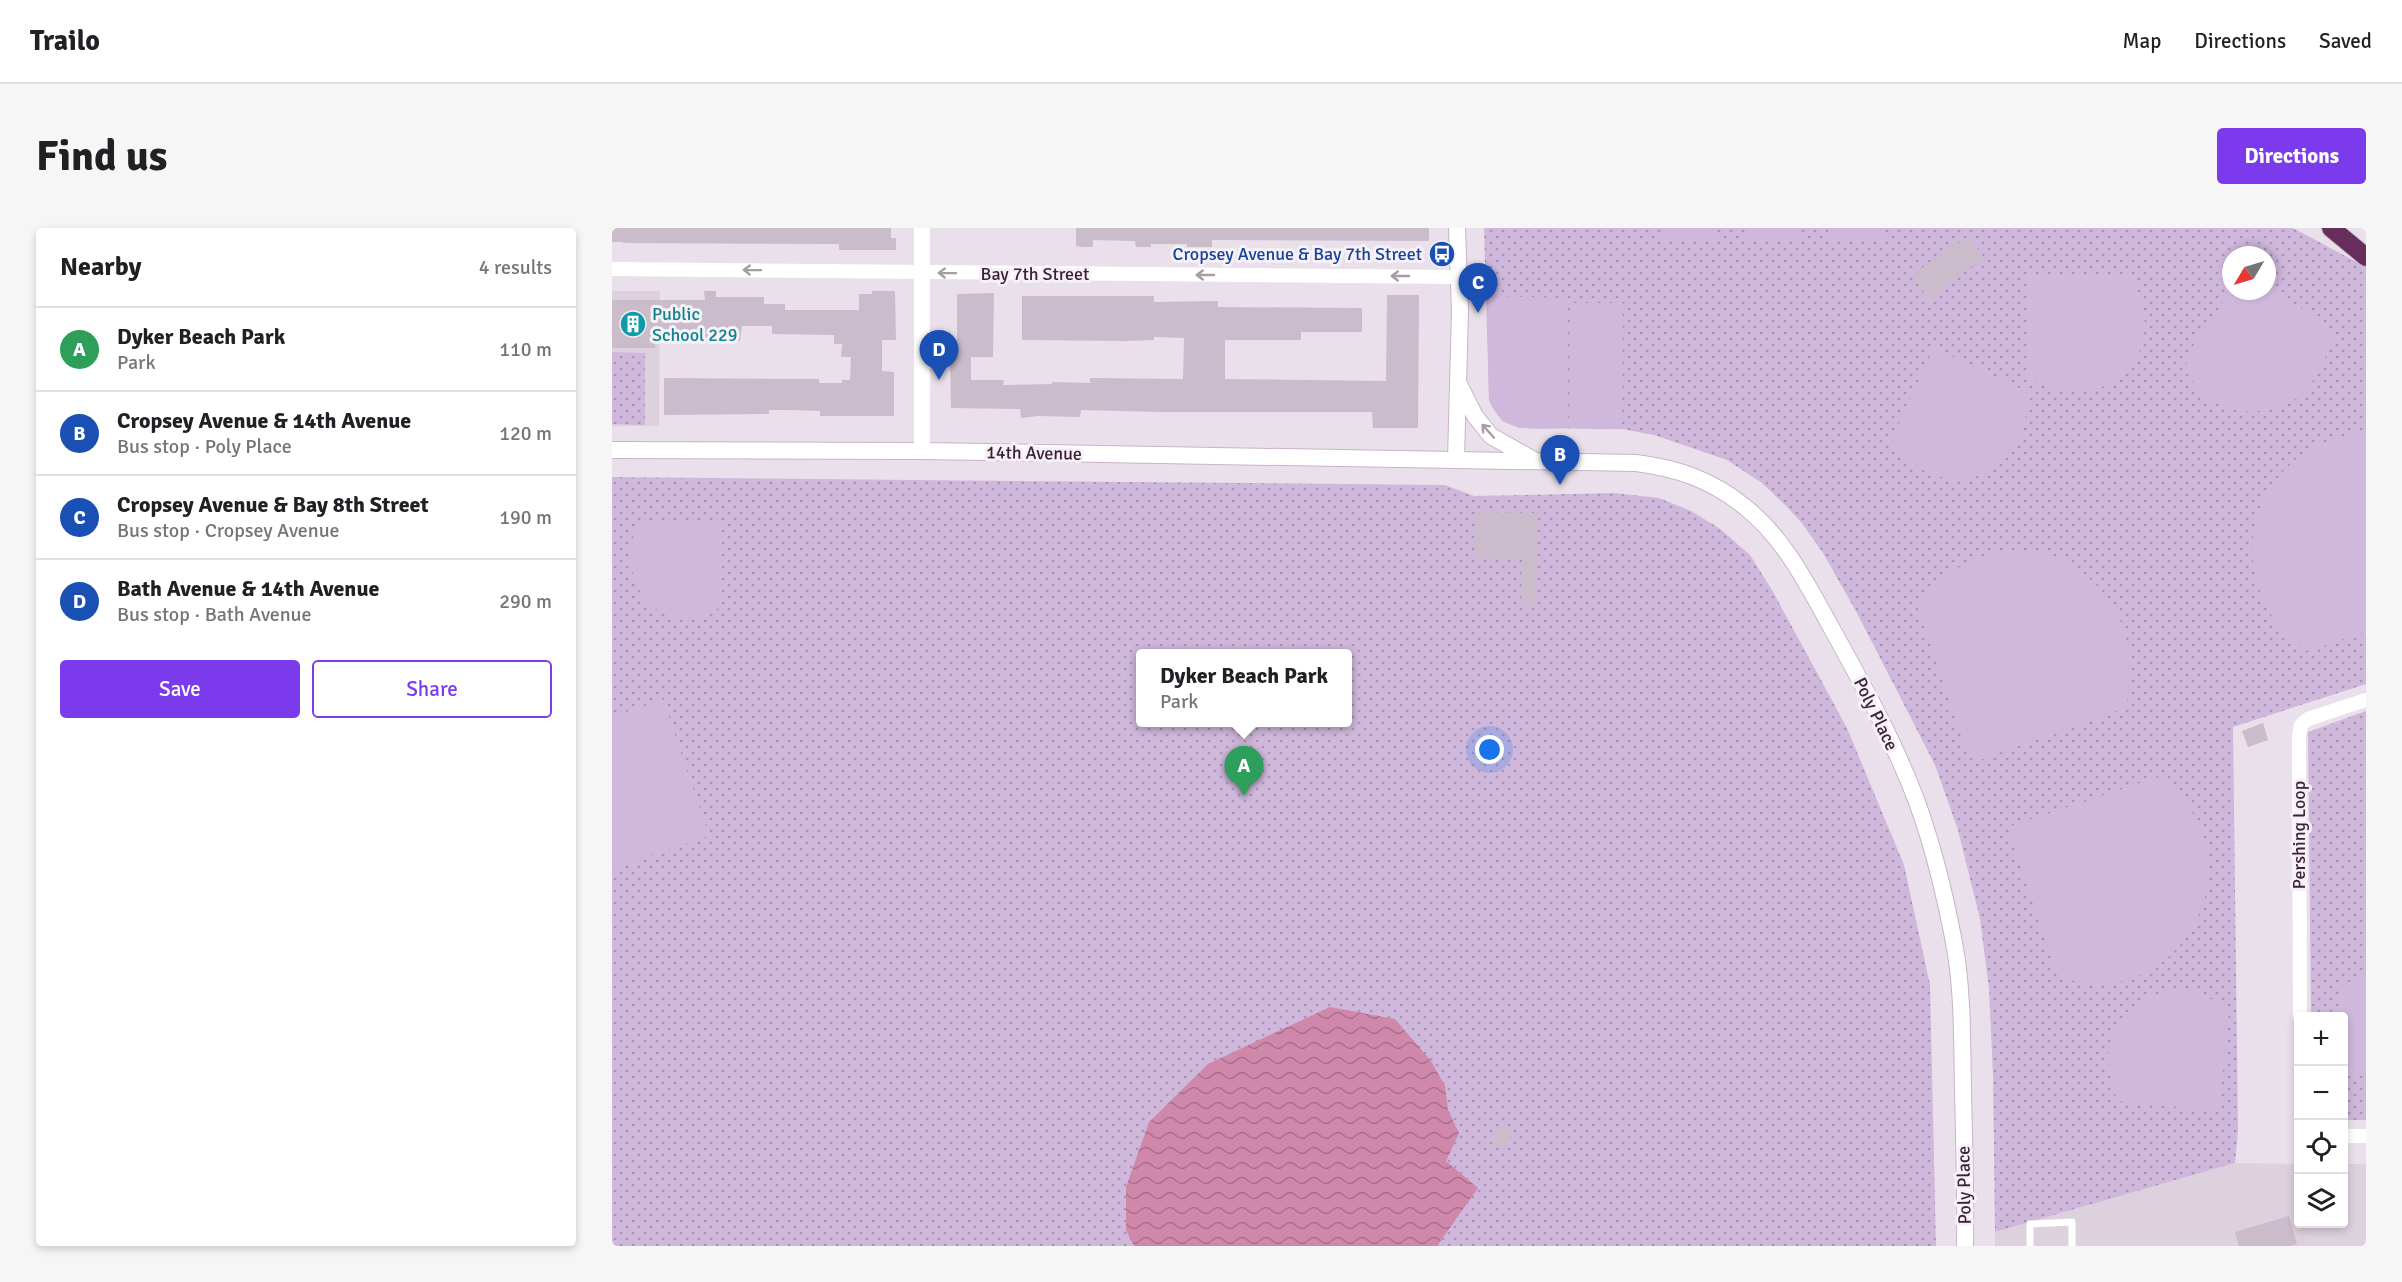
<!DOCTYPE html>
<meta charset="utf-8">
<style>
body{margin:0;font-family:Signika,sans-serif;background:#f6f6f6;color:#202124}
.controls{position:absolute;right:18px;bottom:18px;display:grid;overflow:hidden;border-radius:6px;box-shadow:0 3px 9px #0003}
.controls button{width:54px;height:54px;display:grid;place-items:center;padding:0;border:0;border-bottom:2px solid #e0e0e0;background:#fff;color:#202124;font:30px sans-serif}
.compass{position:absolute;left:1610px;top:18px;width:54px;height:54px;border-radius:50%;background:#fff;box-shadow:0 3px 9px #0003;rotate:232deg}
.you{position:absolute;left:878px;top:522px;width:21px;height:21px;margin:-15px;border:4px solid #fff;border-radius:50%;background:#1a73e8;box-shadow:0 0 0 9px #1a73e833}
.badge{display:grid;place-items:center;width:39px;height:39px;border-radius:50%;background:#7c3aed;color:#fff;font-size:20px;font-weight:700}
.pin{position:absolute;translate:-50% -50px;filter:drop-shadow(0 2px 3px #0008)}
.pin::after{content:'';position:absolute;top:32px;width:21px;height:18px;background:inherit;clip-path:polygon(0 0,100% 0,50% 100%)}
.popup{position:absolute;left:524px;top:421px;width:216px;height:78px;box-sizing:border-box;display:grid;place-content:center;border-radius:6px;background:#fff;filter:drop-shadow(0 2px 4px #0005);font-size:20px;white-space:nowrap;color:#757577}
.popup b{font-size:22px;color:#202124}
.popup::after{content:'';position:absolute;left:50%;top:100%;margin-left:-12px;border:12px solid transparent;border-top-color:#fff}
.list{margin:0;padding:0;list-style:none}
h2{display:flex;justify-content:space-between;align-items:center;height:78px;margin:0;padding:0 24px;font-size:26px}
h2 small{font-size:20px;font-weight:400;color:#757577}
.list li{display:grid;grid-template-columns:39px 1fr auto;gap:18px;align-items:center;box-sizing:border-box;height:84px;padding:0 24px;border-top:2px solid #e0e0e0}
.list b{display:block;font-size:22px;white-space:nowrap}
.list p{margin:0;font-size:20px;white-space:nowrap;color:#757577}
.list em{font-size:20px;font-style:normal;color:#757577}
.actions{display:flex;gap:12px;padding:18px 24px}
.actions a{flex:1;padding:14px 0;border:2px solid #7c3aed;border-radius:6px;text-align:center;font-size:21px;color:#7c3aed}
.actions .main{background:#7c3aed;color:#fff}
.icon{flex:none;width:33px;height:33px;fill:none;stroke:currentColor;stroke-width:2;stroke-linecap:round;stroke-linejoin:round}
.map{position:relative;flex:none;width:1754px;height:1018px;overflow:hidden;border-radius:6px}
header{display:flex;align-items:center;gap:36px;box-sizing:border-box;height:84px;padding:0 30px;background:#fff;border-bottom:2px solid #e0e0e0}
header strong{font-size:28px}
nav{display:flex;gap:33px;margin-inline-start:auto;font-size:21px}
.intro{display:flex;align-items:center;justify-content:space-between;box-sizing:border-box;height:144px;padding:0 36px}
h1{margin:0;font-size:42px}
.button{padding:15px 27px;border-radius:6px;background:#7c3aed;color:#fff;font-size:21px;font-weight:700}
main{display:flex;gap:36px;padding:0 36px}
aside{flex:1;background:#fff;border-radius:6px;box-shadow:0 3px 9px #0003}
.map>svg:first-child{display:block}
</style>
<header>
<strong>Trailo</strong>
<nav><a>Map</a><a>Directions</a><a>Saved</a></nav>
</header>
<div class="intro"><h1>Find us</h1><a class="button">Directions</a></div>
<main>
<aside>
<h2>Nearby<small>4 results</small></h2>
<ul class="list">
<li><span class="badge" style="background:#2e9e5b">A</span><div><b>Dyker Beach Park</b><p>Park</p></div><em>110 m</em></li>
<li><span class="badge" style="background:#1a4fb4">B</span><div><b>Cropsey Avenue &amp; 14th Avenue</b><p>Bus stop · Poly Place</p></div><em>120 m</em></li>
<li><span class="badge" style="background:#1a4fb4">C</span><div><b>Cropsey Avenue &amp; Bay 8th Street</b><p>Bus stop · Cropsey Avenue</p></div><em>190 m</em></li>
<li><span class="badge" style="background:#1a4fb4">D</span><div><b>Bath Avenue &amp; 14th Avenue</b><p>Bus stop · Bath Avenue</p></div><em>290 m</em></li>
</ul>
<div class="actions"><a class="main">Save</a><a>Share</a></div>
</aside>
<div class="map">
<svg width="1754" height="1018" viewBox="0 0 1754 1018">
<defs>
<pattern id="park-dots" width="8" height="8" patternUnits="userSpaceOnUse" patternTransform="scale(1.5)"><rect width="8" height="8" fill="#cfb8dc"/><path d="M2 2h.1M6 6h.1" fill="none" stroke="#a995b3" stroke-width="1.8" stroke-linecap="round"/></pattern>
<pattern id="water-waves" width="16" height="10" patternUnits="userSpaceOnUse" patternTransform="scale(1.5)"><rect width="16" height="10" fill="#d088aa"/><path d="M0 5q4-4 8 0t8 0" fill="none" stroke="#aa6f8b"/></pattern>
</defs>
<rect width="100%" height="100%" fill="#eae0eb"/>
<g fill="#ddd1de">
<polygon points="0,63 48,63 47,198 0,198"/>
<polygon points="1623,935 1686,936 1686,996 1732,996 1732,936 1754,936 1754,1018 1383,1018 1383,1004"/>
</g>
<g fill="url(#park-dots)" fill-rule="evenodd">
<path d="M 872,0 L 1681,0 L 1754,39 L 1754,456 L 1621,499 L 1626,903 L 1623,935 L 1383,1004 L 1381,848 L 1377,760 L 1368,691 L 1346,602 L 1323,537 L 1246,387 L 1211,325 L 1189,294 L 1173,277 L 1150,255 L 1115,232 L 1042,207 L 1010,201 L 907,200 L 890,193 L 877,172 ZM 1619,27 L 1655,27 L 1655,63 L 1619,63 Z"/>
<polygon points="0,124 33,125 33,197 0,196"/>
<path d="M 0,249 L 833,257 L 862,268 L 1002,265 L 1047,270 L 1079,283 L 1107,300 L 1138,327 L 1160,362 L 1235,500 L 1292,637 L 1318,757 L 1324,1018 L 0,1018 ZM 528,426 L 736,426 L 736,494 L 528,494 Z"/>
<polygon points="1754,483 1754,892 1732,892 1732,788 1699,788 1696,504"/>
</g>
<g fill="#cfb8dc">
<polygon points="1051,0 1105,0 1105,10 1051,11"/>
<rect x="1133" y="0" width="54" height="11"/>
<rect x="1216" y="0" width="54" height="11"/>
<path d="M 1518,48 C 1564,123 1494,194 1418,150 L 1417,49 Z"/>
<path d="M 1655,55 L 1723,106 C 1714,126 1706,152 1689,167 C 1650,199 1575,184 1574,128 L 1619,62 L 1655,63 Z"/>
<path d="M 875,68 L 953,70 L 953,200 C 921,200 891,208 877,172 Z"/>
<polygon points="958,75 1011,75 1010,201 957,200"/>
<path d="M 1322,120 L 1414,163 C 1423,250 1328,284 1279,212 Z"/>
<path d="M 1754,205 L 1754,404 L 1695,423 C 1681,411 1666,400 1657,383 C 1612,302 1663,212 1754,205 Z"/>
<path d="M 26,294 L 110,294 L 110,378 C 49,416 0,356 26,294 Z"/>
<path d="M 1397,322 C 1406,323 1416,323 1425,324 C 1470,334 1506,369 1515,414 C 1519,435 1516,458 1515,479 L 1368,532 L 1356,526 L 1304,375 C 1336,344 1352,331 1397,322 Z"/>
<polygon points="51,471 97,608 0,641 0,489"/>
<path d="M 1546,549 C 1560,561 1574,572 1583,589 C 1620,656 1577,742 1502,755 C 1483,758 1465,753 1447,750 L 1396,599 Z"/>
<polygon points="1754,747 1754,848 1732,848 1732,788 1728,788 1728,760 1741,751"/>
<path d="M 1570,762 C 1589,765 1602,771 1617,782 L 1607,883 L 1506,873 C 1480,817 1507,767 1570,762 Z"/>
</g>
<polygon fill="url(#water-waves)" points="718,779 783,791 819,833 833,858 836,882 847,905 834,933 866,960 825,1018 522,1018 514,1002 514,959 537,894 596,836"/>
<g fill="#cabccb">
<polygon points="0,0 279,0 279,10 284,10 284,22 227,22 227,16 11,15 11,14 0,14"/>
<polygon points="464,0 817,0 817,13 600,12 600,19 575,19 575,16 539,16 539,19 524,19 523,13 481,12 481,19 470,19 464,18"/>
<polygon points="1356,8 1373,31 1363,39 1362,37 1325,64 1327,66 1318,73 1300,48 1345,12 1347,15"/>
<polygon points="92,63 104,63 104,69 152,69 152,76 173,76 173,82 247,82 247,66 260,66 260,63 283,63 284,112 270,112 270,143 282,144 282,188 208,188 208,183 177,182 157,182 157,186 52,187 52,150 207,151 207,155 230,155 230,152 238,152 239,129 229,129 230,116 222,116 222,107 160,106 160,98 130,98 128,113 99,113 93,111 93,109 43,110 43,120 0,120 0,72 93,72"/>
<polygon points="382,65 381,129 359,129 359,152 392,152 391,157 440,156 440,154 478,155 478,150 571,151 572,110 542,109 542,112 514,113 410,112 410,68 542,68 542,74 606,73 606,79 750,80 750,104 689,104 689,112 613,112 613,151 774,153 775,67 807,67 806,200 761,200 760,184 547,184 469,182 468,189 426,188 409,190 408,181 339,180 338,130 345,130 345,66"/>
<polygon points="863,284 926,285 924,378 909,378 910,331 862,330"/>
<polygon points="1651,495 1656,512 1636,519 1630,503"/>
<polygon points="888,897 900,903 893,921 880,916"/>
<polygon points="1677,988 1685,1016 1678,1018 1627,1018 1623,1004"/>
</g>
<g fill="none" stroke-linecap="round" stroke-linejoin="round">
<defs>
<g id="secondary">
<polyline points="848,158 863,188 879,208 920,231"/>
<path d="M 0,222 L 310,223 L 1024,235 C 1065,240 1100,252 1133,279 C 1173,311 1195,356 1220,401 C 1251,457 1282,513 1305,574 C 1322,621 1334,671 1343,720 C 1351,766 1350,815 1351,862 C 1352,914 1354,966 1353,1018"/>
<polyline points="844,231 848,84 845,0"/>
</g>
<polyline id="motorway" points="1719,0 1754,29"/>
</defs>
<use href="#secondary" stroke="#cab3ca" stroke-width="18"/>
<use href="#motorway" stroke="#c4bcc3" stroke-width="20"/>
<polyline stroke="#fff" stroke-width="7" points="1418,1018 1418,996 1460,994 1460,1018"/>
<g stroke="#fff" stroke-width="14">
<polyline points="0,41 846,49"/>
<polyline points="1688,788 1687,507 1689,497 1696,491 1754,472"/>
<polyline points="1732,908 1754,908"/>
</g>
<polyline stroke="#fff" stroke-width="16" points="310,223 310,0"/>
<use href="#secondary" stroke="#fff" stroke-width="16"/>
<use href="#motorway" stroke="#672d5d" stroke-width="18"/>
</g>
<defs><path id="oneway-shaft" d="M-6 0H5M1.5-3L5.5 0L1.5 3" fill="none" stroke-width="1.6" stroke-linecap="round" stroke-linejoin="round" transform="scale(1.5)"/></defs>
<g stroke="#a79ba5">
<use href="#oneway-shaft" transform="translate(140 42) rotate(-179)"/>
<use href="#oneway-shaft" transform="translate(335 45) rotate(-179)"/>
<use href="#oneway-shaft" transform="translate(593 47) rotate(-180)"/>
<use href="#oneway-shaft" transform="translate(788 48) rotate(-180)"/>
<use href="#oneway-shaft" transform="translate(876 203) rotate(-132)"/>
</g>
<defs>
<symbol id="bus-disc" viewBox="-11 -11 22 22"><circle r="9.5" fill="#1a4fb4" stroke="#f6f0f7"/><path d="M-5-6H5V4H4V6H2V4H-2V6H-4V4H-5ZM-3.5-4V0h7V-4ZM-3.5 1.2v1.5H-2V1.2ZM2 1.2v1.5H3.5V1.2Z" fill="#fff"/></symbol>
<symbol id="building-disc" viewBox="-11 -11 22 22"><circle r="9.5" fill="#0f9aa8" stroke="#f6f0f7"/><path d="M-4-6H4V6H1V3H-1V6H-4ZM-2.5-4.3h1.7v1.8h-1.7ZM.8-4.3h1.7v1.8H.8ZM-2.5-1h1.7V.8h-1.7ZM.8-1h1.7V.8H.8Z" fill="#fff"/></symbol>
</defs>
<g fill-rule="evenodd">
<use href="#bus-disc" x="815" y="11" width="30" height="30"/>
<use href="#building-disc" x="6" y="81" width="30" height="30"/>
</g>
<g text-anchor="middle" stroke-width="6" stroke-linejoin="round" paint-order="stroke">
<g font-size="18" fill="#164399" stroke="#f6f0f7" text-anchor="end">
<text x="810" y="32">Cropsey Avenue &amp; Bay 7th Street</text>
</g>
<g font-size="18" fill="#3b2138" stroke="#f6f0f7">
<text x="423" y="52">Bay 7th Street</text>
<text transform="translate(422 225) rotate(1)" y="6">14th Avenue</text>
<text transform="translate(1264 486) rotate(64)" y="6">Poly Place</text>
<text transform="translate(1687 607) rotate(-90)" y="6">Pershing Loop</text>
<text transform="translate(1352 957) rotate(-91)" y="6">Poly Place</text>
</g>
<g font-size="18" fill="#0d838f" stroke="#f6f0f7" text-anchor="start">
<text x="40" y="92">Public<tspan x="40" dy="21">School 229</tspan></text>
</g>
</g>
</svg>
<div class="controls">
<button>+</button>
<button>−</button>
<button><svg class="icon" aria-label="locate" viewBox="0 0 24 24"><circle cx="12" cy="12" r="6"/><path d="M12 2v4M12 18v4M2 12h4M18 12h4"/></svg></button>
<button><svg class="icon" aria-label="layers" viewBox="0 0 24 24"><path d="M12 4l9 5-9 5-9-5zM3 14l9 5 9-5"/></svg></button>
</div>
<svg class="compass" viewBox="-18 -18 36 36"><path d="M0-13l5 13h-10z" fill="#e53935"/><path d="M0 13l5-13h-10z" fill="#757577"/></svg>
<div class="you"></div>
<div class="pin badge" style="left:632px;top:568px;background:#2e9e5b">A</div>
<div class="popup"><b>Dyker Beach Park</b>Park</div>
<div class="pin badge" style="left:948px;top:257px;background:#1a4fb4">B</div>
<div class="pin badge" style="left:866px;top:85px;background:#1a4fb4">C</div>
<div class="pin badge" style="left:327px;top:152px;background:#1a4fb4">D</div>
</div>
</main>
